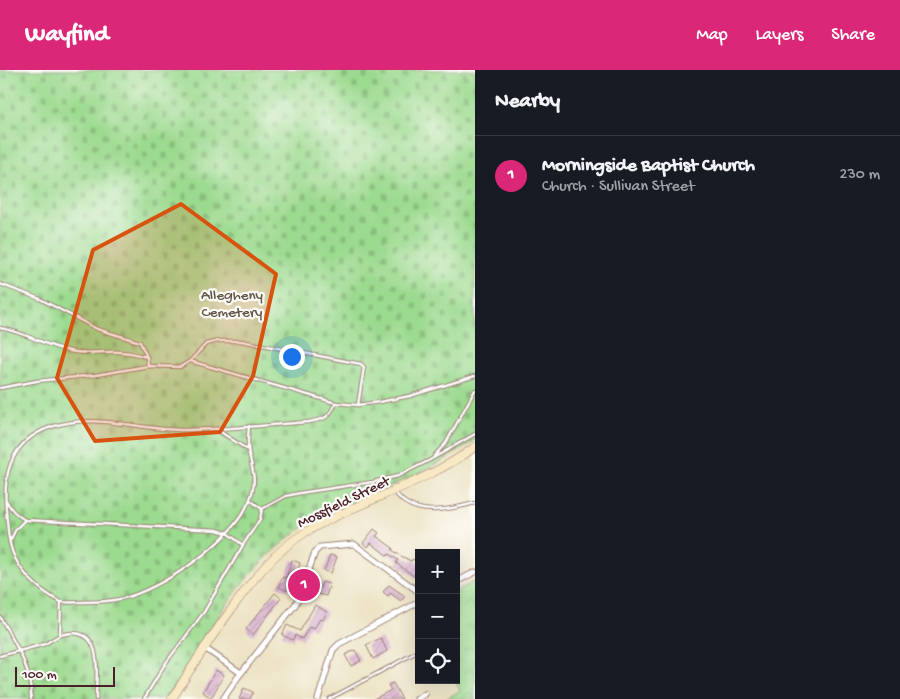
<!DOCTYPE html>
<meta charset="utf-8">
<style>
body{margin:0;font-family:"Gochi Hand",sans-serif;background:#20242c;color:#f1f3f6}
.controls{position:absolute;right:15px;bottom:15px;display:grid;overflow:hidden;border-radius:0px;box-shadow:0 5px 20px #0002}
.controls button{width:45px;height:45px;display:grid;place-items:center;padding:0;border:0;border-bottom:1px solid #363941;background:#171b24;color:#f1f3f6;font:25px sans-serif}
.scale{position:absolute;left:15px;bottom:12px;width:100px;box-sizing:border-box;padding-left:5px;border:2px solid #4a1f2b;border-top:0;font-size:14px;line-height:18px;white-space:nowrap;color:#4a1f2b;-webkit-text-stroke:4px #fdfcf7;paint-order:stroke}
.you{position:absolute;left:291px;top:286px;width:18px;height:18px;margin:-12px;border:4px solid #fff;border-radius:50%;background:#1a73e8;box-shadow:0 0 0 8px #1a73e833}
.badge{display:grid;place-items:center;width:32px;height:32px;border-radius:50%;background:#db2777;color:#fff;font-size:16px;font-weight:700}
.pin{position:absolute;translate:-50% -50%;border:2px solid #fff;box-shadow:0 1px 5px #0006}
.list{margin:0;padding:0;list-style:none}
h2{display:flex;justify-content:space-between;align-items:center;height:65px;margin:0;padding:0 20px;font-size:21px}
h2 small{font-size:16px;font-weight:400;color:#9ea1a6}
.list li{display:grid;grid-template-columns:32px 1fr auto;gap:15px;align-items:center;box-sizing:border-box;height:80px;padding:0 20px;border-top:1px solid #363941}
.list b{display:block;font-size:19px;white-space:nowrap}
.list p{margin:0;font-size:16px;white-space:nowrap;color:#9ea1a6}
.list em{font-size:16px;font-style:normal;color:#9ea1a6}
.icon{flex:none;width:28px;height:28px;fill:none;stroke:currentColor;stroke-width:2;stroke-linecap:round;stroke-linejoin:round}
.map{position:relative;flex:none;width:475px;height:629px;overflow:hidden}
header{display:flex;align-items:center;gap:30px;box-sizing:border-box;height:70px;padding:0 25px;background:#db2777;color:#fff}
header strong{font-size:24px}
nav{display:flex;gap:28px;margin-inline-start:auto;font-size:18px}
main{display:flex}
aside{flex:1;background:#171b24}
.map>svg:first-child{display:block}
</style>
<header>
<strong>Wayfind</strong>
<nav><a>Map</a><a>Layers</a><a>Share</a></nav>
</header>
<main>
<div class="map">
<svg width="475" height="629" viewBox="0 0 475 629">
<defs>
<pattern id="cemetery-stones" width="16" height="16" patternUnits="userSpaceOnUse" patternTransform="scale(1.25)"><rect width="16" height="16" fill="#9cda8f"/><path d="M2 7V4a2 2 0 0 1 4 0v3zM10 15v-3a2 2 0 0 1 4 0v3z" fill="#88bb7c"/></pattern>
<pattern id="park-crowns" width="20" height="18" patternUnits="userSpaceOnUse" patternTransform="scale(1.25)"><rect width="20" height="18" fill="#9cda8f"/><path d="M2 6a3 3 0 1 1 6 0M12 15a3 3 0 1 1 6 0" fill="none" stroke="#88bb7c"/></pattern>
<pattern id="building-hatch" width="6" height="6" patternUnits="userSpaceOnUse" patternTransform="scale(1.25)"><rect width="6" height="6" fill="#d4a6cb"/><path d="M-1 1l2-2M0 6l6-6M5 7l2-2" fill="none" stroke="#ae87a5"/></pattern>
</defs>
<rect width="100%" height="100%" fill="#fdfcf7"/>
<filter id="ink" filterUnits="userSpaceOnUse"><feTurbulence type="fractalNoise" baseFrequency=".02" numOctaves="2"/><feDisplacementMap in="SourceGraphic" scale="10" xChannelSelector="R" yChannelSelector="G"/><feConvolveMatrix kernelMatrix="1 2 1 2 8 2 1 2 1" color-interpolation-filters="sRGB"/></filter>
<filter id="wash" filterUnits="userSpaceOnUse"><feTurbulence type="fractalNoise" baseFrequency=".0096" numOctaves="4" result="noise"/><feDisplacementMap in="SourceGraphic" scale="20" xChannelSelector="R" yChannelSelector="G"/><feGaussianBlur stdDeviation="1.12" result="paint"/><feColorMatrix in="noise" values="0 0 0 0 0 0 0 0 0 0 0 0 0 0 0 0 0 1.4 0 .05"/><feComposite in="paint" operator="in"/></filter>
<g filter="url(#wash)">
<rect width="100%" height="100%" fill="#eadfbc"/>
<path fill="url(#cemetery-stones)" stroke="#737c5d" d="M 0,0 L 475,0 L 475,370 C 442,394 405,410 368,426 C 350,434 332,440 315,450 C 245,490 208,563 166,629 L 0,629 Z"/>
<polygon fill="url(#park-crowns)" stroke="#737c5d" points="475,511 475,629 445,629 460,621 455,610 456,610 456,521"/>
<g id="blocks">
<g fill="url(#building-hatch)">
<polygon points="374,459 379,463 376,466 393,478 392,480 401,486 411,491 413,489 419,494 419,510 396,493 398,490 389,484 388,486 371,473 368,477 363,473"/>
<polygon points="330,485 337,487 331,503 324,501"/>
<polygon points="292,490 300,493 297,503 295,503 287,521 278,516 283,507 286,508"/>
<polygon points="322,512 330,514 326,526 318,524"/>
<polygon points="389,515 405,526 401,531 390,523 388,526 383,522"/>
<polygon points="275,523 281,528 253,565 246,559"/>
<polygon points="315,535 327,542 323,550 320,549 314,559 309,557 302,569 295,565 293,570 282,565 287,555 300,561"/>
<polygon points="381,568 387,581 373,589 366,575"/>
<polygon points="355,580 361,591 351,596 345,585"/>
<polygon points="216,600 224,605 211,628 203,622"/>
<polygon points="393,613 402,629 374,629 391,620 388,615"/>
<polygon points="244,618 253,622 250,629 239,629"/>
</g>
</g>
</g>
<g filter="url(#ink)">
<use href="#blocks" fill-opacity="0" stroke="#9a7f74" stroke-width="1"/>
<g fill="none" stroke-linecap="round" stroke-linejoin="round">
<defs>
<g id="lane">
<polyline points="0,214 40,229 97,259 140,272 147,287 148,296"/>
<path d="M 0,258 C 25,262 45,276 70,281 C 86,285 103,281 120,282 C 130,282 138,285 147,287"/>
<polyline points="190,291 206,274 218,271 241,271 361,294 364,297 358,335"/>
<polyline points="0,318 37,311 96,305 148,296 180,297 190,291 336,333 358,335 379,332 410,326 475,306"/>
<path d="M 249,356 C 248,365 247,375 249,384 C 253,402 257,410 250,429 C 235,470 162,520 120,529 C 107,532 95,532 82,532 C 75,532 64,534 59,531 C 41,521 24,506 15,488 C 9,476 8,462 7,450 C 2,409 7,372 51,357 C 92,343 138,359 179,360 C 222,360 265,355 308,352 C 325,349 328,349 336,333"/>
<polyline points="216,359 248,380"/>
<polyline points="434,386 446,373 475,320"/>
<path d="M 395,422 C 412,448 449,440 475,433"/>
<path d="M 6,430 C 11,440 16,445 25,450 L 217,460 L 227,463 L 243,475 L 260,449 L 262,439 L 286,426 L 300,423 L 373,412 L 398,406 L 430,390 L 475,364"/>
<polyline points="250,430 262,439"/>
<polyline points="10,471 16,459 25,450"/>
<path d="M 0,547 C 15,574 32,597 31,629"/>
<path d="M 60,565 C 105,553 96,600 96,629"/>
<polyline points="0,586 45,574 60,565 61,532"/>
<polyline points="144,629 165,594 204,542 243,475"/>
<polyline points="329,629 419,581"/>
</g>
<g id="street">
<polyline points="456,512 475,502"/>
<polyline points="203,577 241,603"/>
<polyline points="223,629 238,607 295,535 300,526 315,482 320,477 354,474 419,522"/>
<polyline points="318,629 333,580 339,574 419,532"/>
<polyline points="417,629 425,624"/>
</g>
<path id="secondary" d="M 172,629 C 191,598 211,567 233,537 C 254,508 275,481 306,462 C 360,430 423,415 475,377"/>
</defs>
<use href="#lane" stroke="#9a7f74" stroke-width="4.5"/>
<use href="#street" stroke="#9a7f74" stroke-width="7"/>
<use href="#secondary" stroke="#9a7f74" stroke-width="9"/>
<use href="#lane" stroke="#fff" stroke-width="2.5"/>
<use href="#street" stroke="#fff" stroke-width="5"/>
<use href="#secondary" stroke="#f8e8c3" stroke-width="8"/>
</g>
</g>
<path fill="#d8530f" fill-opacity="0.2" stroke="#d8530f" stroke-width="4" stroke-linejoin="round" d="M 181,134 L 276,204 L 253,306 L 220,362 L 95,371 L 57,308 L 93,180 Z"/>
<g text-anchor="middle" stroke-width="4.5" stroke-linejoin="round" paint-order="stroke">
<g font-size="15" fill="#635749" stroke="#fdfcf7">
<text x="232" y="229">Allegheny<tspan x="232" dy="17">Cemetery</tspan></text>
</g>
<g font-size="15" fill="#4a1f2b" stroke="#fdfcf7">
<text transform="translate(343 431) rotate(-26)" y="5">Mossfield Street</text>
</g>
</g>
</svg>
<div class="controls">
<button>+</button>
<button>−</button>
<button><svg class="icon" aria-label="locate" viewBox="0 0 24 24"><circle cx="12" cy="12" r="6"/><path d="M12 2v4M12 18v4M2 12h4M18 12h4"/></svg></button>
</div>
<div class="scale">100 m</div>
<div class="you"></div>
<div class="pin badge" style="left:304px;top:515px">1</div>
</div>
<aside>
<h2>Nearby<small></small></h2>
<ul class="list">
<li><span class="badge">1</span><div><b>Morningside Baptist Church</b><p>Church · Sullivan Street</p></div><em>230 m</em></li>
</ul>
</aside>
</main>
